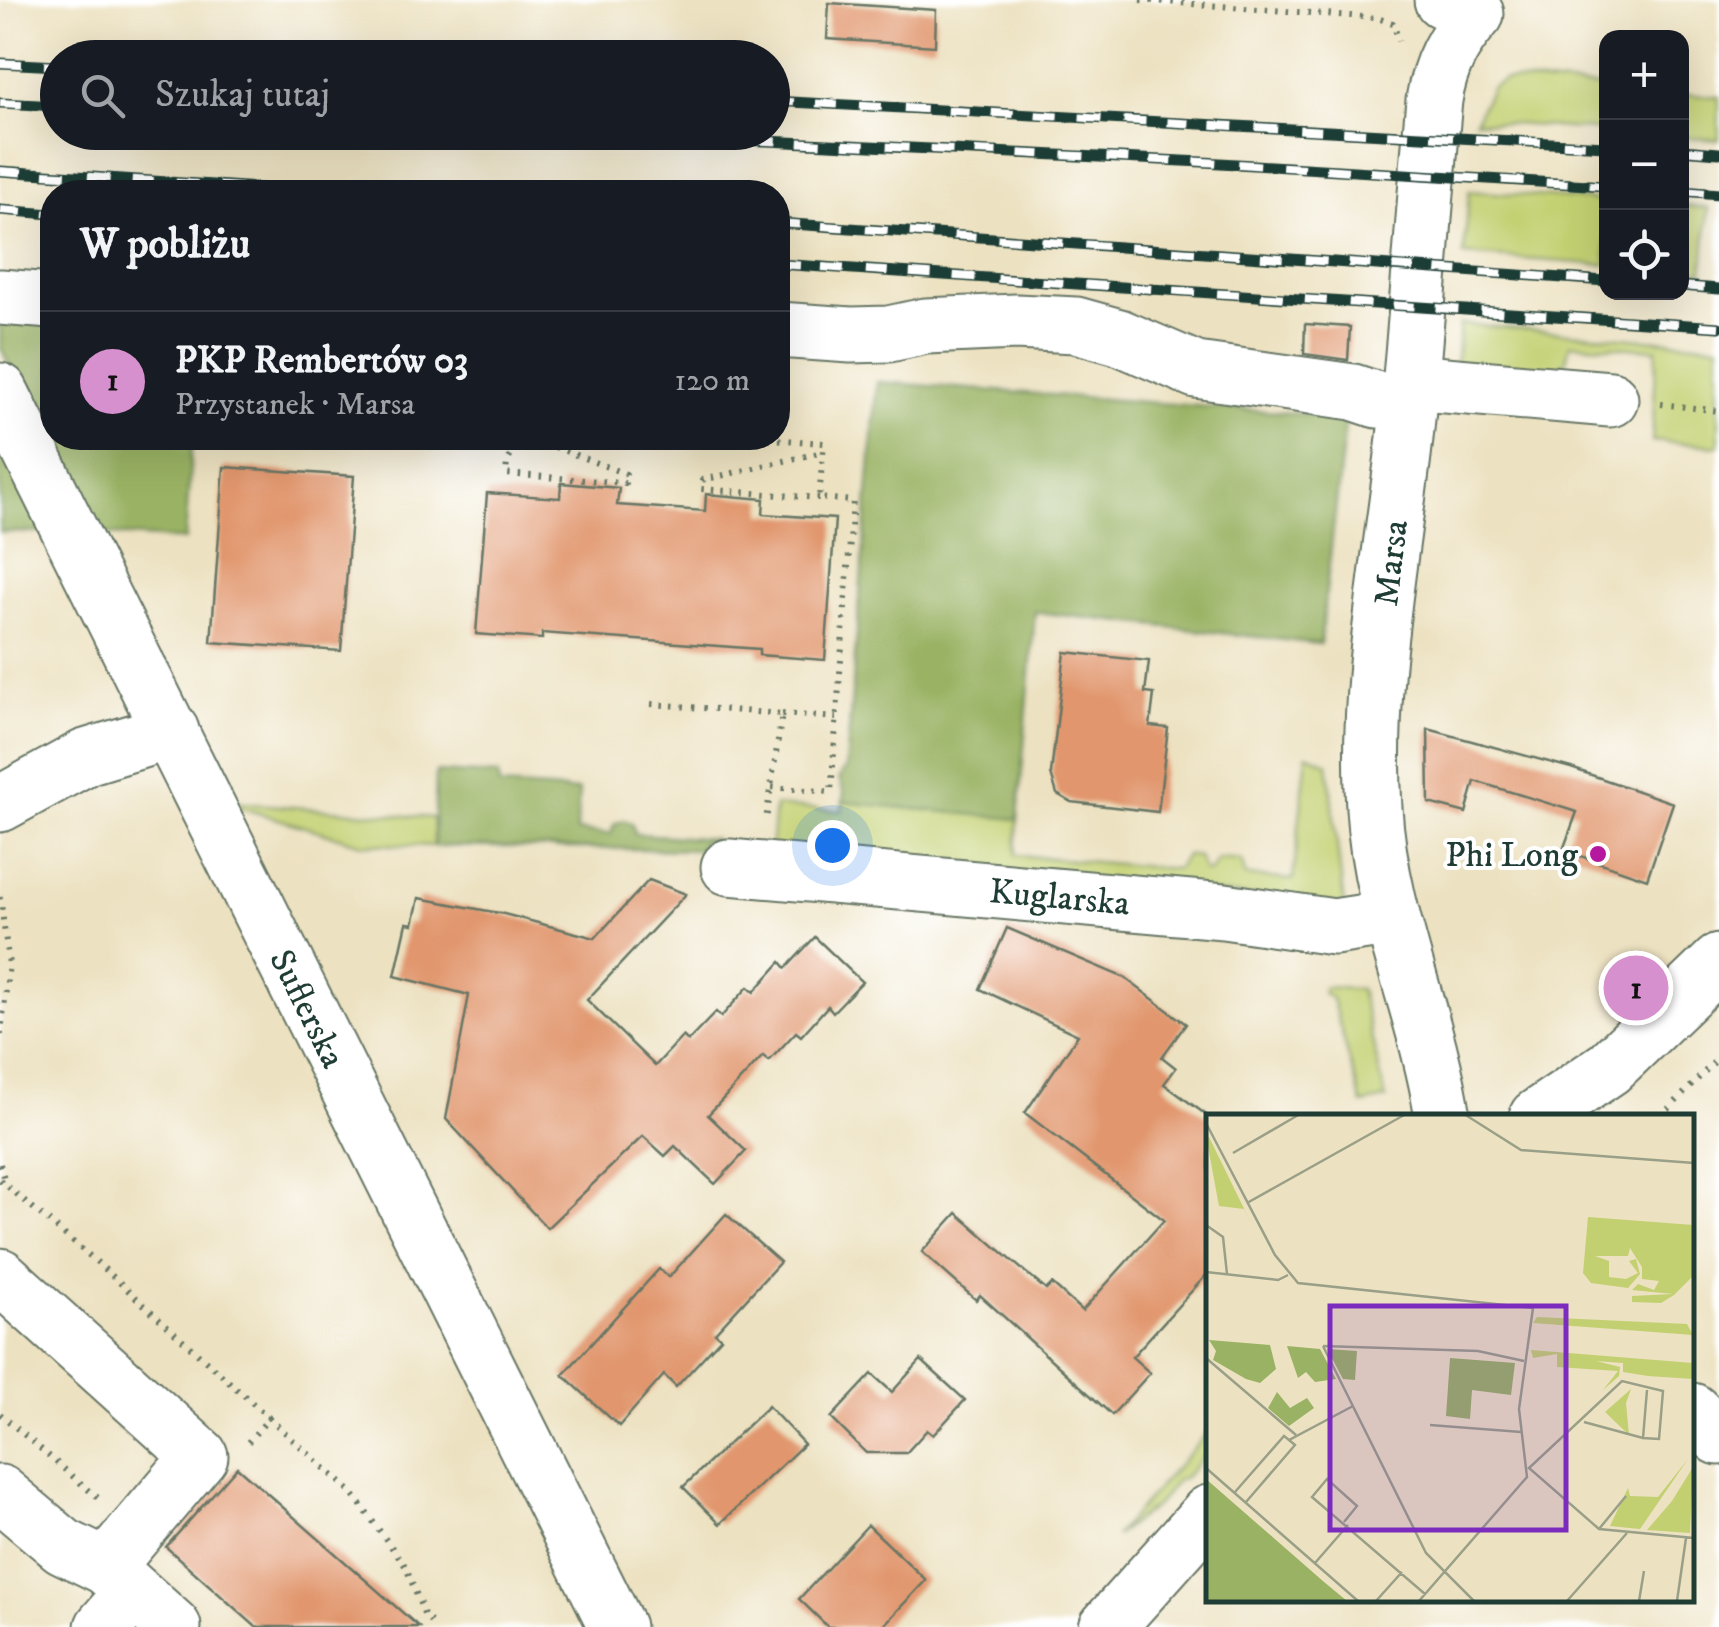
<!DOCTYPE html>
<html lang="pl">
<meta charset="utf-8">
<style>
body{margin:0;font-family:"IM FELL DW Pica",serif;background:#242831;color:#f1f3f6}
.controls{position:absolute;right:30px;top:30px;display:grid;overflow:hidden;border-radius:20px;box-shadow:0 10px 40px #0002}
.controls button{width:90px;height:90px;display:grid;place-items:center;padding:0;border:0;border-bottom:2px solid #363941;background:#171b24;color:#f1f3f6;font:50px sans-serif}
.you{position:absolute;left:832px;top:845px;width:35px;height:35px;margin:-25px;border:8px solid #fff;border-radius:50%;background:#1a73e8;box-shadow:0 0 0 15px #1a73e833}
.badge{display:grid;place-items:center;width:65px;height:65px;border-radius:50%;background:#d690ce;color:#111;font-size:32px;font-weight:700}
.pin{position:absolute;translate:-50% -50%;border:5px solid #fff;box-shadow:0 2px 10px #0006}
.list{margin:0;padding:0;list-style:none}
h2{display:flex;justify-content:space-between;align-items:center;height:130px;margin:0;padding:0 40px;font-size:42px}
h2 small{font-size:32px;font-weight:400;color:#9ea1a6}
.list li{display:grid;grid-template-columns:65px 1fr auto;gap:30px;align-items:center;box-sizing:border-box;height:140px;padding:0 40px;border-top:2px solid #363941}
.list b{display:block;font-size:38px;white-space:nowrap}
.list p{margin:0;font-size:32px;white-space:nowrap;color:#9ea1a6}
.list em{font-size:32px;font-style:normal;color:#9ea1a6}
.icon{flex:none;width:55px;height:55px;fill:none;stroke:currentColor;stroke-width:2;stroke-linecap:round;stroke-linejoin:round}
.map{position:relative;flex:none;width:1719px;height:1627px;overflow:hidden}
.search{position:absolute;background:#171b24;box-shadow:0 10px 40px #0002;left:40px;top:40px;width:750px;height:110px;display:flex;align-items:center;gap:25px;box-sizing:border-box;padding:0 35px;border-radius:55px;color:#9ea1a6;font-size:38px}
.panel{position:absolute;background:#171b24;box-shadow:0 10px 40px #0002;left:40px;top:180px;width:750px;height:270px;border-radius:40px}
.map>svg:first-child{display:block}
</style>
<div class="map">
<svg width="1719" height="1627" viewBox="0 0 1719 1627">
<rect width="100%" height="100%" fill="#fff"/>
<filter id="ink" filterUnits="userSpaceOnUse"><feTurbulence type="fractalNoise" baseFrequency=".01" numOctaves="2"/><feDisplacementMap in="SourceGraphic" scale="20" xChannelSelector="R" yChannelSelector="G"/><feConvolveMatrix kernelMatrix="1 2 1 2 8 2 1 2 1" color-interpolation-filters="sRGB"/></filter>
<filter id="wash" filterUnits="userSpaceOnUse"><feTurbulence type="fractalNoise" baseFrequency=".0048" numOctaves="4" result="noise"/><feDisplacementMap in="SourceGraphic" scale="40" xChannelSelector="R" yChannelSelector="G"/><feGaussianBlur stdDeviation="2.25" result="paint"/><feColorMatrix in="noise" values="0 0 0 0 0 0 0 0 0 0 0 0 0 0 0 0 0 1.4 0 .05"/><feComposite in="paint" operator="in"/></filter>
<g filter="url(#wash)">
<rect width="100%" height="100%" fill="#ece1c0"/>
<g fill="#c3d071" stroke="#718652" stroke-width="2.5">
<polygon points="1504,80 1606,88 1606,131 1475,121 1491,88"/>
<polygon points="1682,94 1719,97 1719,140 1682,137"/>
<polygon points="1469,191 1606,201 1606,265 1464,255"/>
<polygon points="1682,206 1708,208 1703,271 1682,270"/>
<polygon points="1460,324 1719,345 1719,446 1652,441 1657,349 1570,344 1566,360 1557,372 1456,367"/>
<polygon points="1307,754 1328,763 1344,906 771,850 775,806 842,811 843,802 1018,819 1016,855 1176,869 1186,855 1198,857 1205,872 1209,872 1218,859 1242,861 1245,876 1293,880"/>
<polygon points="230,802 433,818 434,846 362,844 231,805"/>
<polygon points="1324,987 1360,989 1386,1099 1362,1104 1332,999 1322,992"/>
<polygon points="1209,1431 1209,1451 1186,1476 1176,1481 1158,1504 1115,1536"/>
</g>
<g fill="#9ab263" stroke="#5c784c" stroke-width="2.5">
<polygon points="0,317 52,320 52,438 192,438 185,540 97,534 0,347"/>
<polygon points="877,382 1346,417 1320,644 1035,612 1018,819 843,802 844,793 839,778 846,768"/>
<polygon points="0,433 50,533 0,532"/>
<polygon points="436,772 498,775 499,786 579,791 577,831 611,834 614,824 624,820 632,824 635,834 714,839 711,845 701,844 700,850 434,846"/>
</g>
<g id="blocks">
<g fill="#e1966d">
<polygon points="829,3 936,10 935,46 827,39"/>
<polygon points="1305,324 1350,327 1348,360 1304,354"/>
<polygon points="224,467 354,476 341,651 211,642"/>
<polygon points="561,483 619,488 617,505 705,511 706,494 764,499 763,514 835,519 825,660 759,655 759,649 542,633 542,639 476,634 487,493 560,498"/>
<polygon points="1065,652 1149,661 1145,693 1154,694 1150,726 1168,728 1158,812 1071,802 1057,794 1051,774"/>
<polygon points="1428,729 1571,768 1673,803 1647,879 1563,850 1577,812 1475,781 1466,813 1429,803"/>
<polygon points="649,880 686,894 587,1000 655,1066 683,1036 688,1041 716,1012 721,1017 748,987 754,992 781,962 786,968 815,937 862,982 833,1012 828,1006 801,1036 796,1032 769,1061 763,1056 708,1115 746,1151 715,1184 675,1146 665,1156 643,1136 547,1228 446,1119 469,995 395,976 407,923 413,924 419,898 504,914 595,938"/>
<polygon points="1007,928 1125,978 1186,1024 1162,1057 1176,1068 1164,1084 1209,1117 1209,1272 1132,1357 1150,1373 1112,1415 980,1295 976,1300 922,1252 957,1213 1046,1290 1052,1284 1082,1311 1164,1220 1025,1113 1078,1035 980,989"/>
<polygon points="726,1214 780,1262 715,1333 721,1338 676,1387 664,1375 619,1426 563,1375 659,1269 669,1277"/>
<polygon points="921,1360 965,1400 933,1435 927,1430 906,1453 866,1453 831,1418 872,1374 892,1392"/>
<polygon points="768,1406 804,1444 720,1524 683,1487"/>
<polygon points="237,1467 353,1569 419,1627 256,1627 166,1547"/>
<polygon points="868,1525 926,1580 882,1627 828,1627 799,1599"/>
</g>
</g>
</g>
<g filter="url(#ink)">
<use href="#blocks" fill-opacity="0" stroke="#677665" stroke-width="2.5"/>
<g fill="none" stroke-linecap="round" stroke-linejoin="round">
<defs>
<g id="minor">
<polyline points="0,297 52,301"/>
<polyline points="778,330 851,335 889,334 926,326 1016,322 1076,325 1119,337 1196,370 1353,392 1377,400 1409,399"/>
<polyline points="1410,382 1610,399"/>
<path id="s1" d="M 0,391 L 617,1627"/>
<polyline points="0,804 86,757 171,731"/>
<path id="s2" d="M 729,867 L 1224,911 L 1334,927 L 1392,918"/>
<polyline points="1537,1117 1609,1068 1719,962"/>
<polyline points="0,1276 200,1456 106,1567"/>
<polyline points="1692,1411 1719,1437"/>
<polyline points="0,1493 63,1546 106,1567 173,1627"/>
<polyline points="103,1627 133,1592"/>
</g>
<g id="major">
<path d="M 1442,0 L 1476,14 C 1452,41 1440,64 1434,100 C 1423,216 1417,331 1404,447 C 1390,566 1366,688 1374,808 C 1380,914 1427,1013 1443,1117"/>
<polyline points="1107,1627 1209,1513"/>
</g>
</defs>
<use href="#minor" stroke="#677665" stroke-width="59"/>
<use href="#major" stroke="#677665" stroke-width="59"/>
<g stroke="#677665" stroke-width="6" stroke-dasharray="2.5 8" stroke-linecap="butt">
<polyline points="1140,0 1377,18 1393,23 1399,41"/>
<polyline points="1661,404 1719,411"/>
<polyline points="521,438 507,462 506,474 625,483 626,474 531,438"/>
<polyline points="758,438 824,443 819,498 853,501 831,792 770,787"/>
<polyline points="819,498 701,489 703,480 823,452"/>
<polyline points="651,704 782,714 766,820"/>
<polyline points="782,714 837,718"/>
<polyline points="0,897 9,964 0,1042"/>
<polyline points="1661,1117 1719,1057"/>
<polyline points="0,1164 5,1182"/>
<polyline points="0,1180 98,1263 269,1418"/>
<polyline points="0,1414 98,1498"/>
<polyline points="248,1442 269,1418 352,1493 406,1567 425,1617 437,1627"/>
</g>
<use href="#minor" stroke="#fff" stroke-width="55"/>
<use href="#major" stroke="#fff" stroke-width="55"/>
<defs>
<g id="rail">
<polyline points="0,63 58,66"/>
<polyline points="772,101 1606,146"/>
<polyline points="0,103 58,106"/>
<polyline points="579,132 1203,162 1606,186"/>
<polyline points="1682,150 1719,153"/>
<polyline points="0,171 319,192"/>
<polyline points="1682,191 1719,194"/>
<polyline points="0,210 52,214"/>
<polyline points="778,223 1606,281"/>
<polyline points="778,264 1719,327"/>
<polyline points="1682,286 1719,289"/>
</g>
</defs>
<use href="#rail" stroke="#1f3d34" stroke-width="11"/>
<use href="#rail" stroke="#fff" stroke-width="8" stroke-dasharray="22" stroke-linecap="butt"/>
</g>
</g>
<circle fill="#b5179e" stroke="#fff" stroke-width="4" cx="1598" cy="854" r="10"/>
<g text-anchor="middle" stroke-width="8" stroke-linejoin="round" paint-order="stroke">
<g font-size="35" fill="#1f3d34" stroke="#fff">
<text transform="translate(1390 563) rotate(-83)" y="12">Marsa</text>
<text dy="12" stroke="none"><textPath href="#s2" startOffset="332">Kuglarska</textPath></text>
<text dy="12" stroke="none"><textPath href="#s1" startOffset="690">Suflerska</textPath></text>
</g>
<g font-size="35" fill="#1f3d34" stroke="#fff" text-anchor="end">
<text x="1578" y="866">Phi Long</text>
</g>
</g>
<g transform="translate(1206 1114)">
<rect width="488" height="488" fill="#ece1c0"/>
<path d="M 0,22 L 3,23 L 47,113 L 38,95 L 13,92 ZM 382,103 L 487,111 L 487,162 L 468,181 L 455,189 L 426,188 L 426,182 L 467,180 L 426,176 L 432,170 L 448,176 L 453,167 L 436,165 L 436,153 L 424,134 L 422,142 L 389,142 L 403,147 L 403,163 L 420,165 L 432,159 L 423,147 L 430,145 L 434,160 L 422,174 L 385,169 L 377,159 ZM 331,203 L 481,210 L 487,221 L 327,209 ZM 325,236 L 487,249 L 487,265 L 442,262 L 417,258 L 417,249 L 390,247 L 414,253 L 413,262 L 397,276 L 412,257 L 351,253 L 351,240 L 327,244 ZM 425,275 L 420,289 L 423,321 L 399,298 ZM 482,345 L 434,415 L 404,412 L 422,374 L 424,382 L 452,383 ZM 487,353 L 484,419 L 441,416 L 466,387 Z" fill="#c3d071"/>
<path d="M 3,226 L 64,231 L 70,255 L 54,269 L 40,265 L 7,246 L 10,237 ZM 81,232 L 114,235 L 130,265 L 109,268 L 100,258 L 92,264 ZM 121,235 L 151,237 L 149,266 L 137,265 ZM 244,244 L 309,249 L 305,281 L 266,276 L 264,305 L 240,302 ZM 71,278 L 84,294 L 101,284 L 108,294 L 83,312 L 62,294 ZM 0,365 L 118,468 L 141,487 L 0,487 Z" fill="#9ab263"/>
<path fill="none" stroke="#9a9f88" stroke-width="2.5" d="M 258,0 L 315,36 L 488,49M 0,9 L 69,141 L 92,169 L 327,194 L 313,295 L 321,363 L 213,487M 27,39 L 94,0M 41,89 L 200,0M 0,111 L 17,123 L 21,160M 0,158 L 72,166 L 82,161M 117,232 L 220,439 L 268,487M 117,232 L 272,237 L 318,247M 0,244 L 90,321M 441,276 L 437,324 L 453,325 L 457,277 L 416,267 L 323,354 L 393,415 L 488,424M 378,308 L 437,324M 224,311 L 315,318M 0,354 L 152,487M 29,378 L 78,322 L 83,326 L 147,292M 40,388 L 89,331 L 83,326M 138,408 L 151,392 L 121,365 L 106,383 L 219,480M 393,415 L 420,382M 109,449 L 142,411M 170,487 L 196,458M 361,487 L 421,419M 433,487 L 438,457M 471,487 L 480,424"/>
<path fill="#7b2cbf" fill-opacity="0.15" stroke="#7b2cbf" stroke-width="5" d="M 124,192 L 360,192 L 360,416 L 124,416 Z"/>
<rect width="488" height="488" fill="none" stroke="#1f3d34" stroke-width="5"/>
</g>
</svg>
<div class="controls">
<button>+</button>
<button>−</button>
<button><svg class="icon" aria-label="locate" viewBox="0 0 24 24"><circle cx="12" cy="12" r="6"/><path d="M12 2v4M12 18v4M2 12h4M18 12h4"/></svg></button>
</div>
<div class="you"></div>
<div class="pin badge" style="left:1636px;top:988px">1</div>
<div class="search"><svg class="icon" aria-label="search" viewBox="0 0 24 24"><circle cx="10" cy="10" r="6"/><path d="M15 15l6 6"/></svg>Szukaj tutaj</div>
<section class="panel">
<h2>W pobliżu<small></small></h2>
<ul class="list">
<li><span class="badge">1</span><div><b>PKP Rembertów 03</b><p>Przystanek · Marsa</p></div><em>120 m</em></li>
</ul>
</section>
</div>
